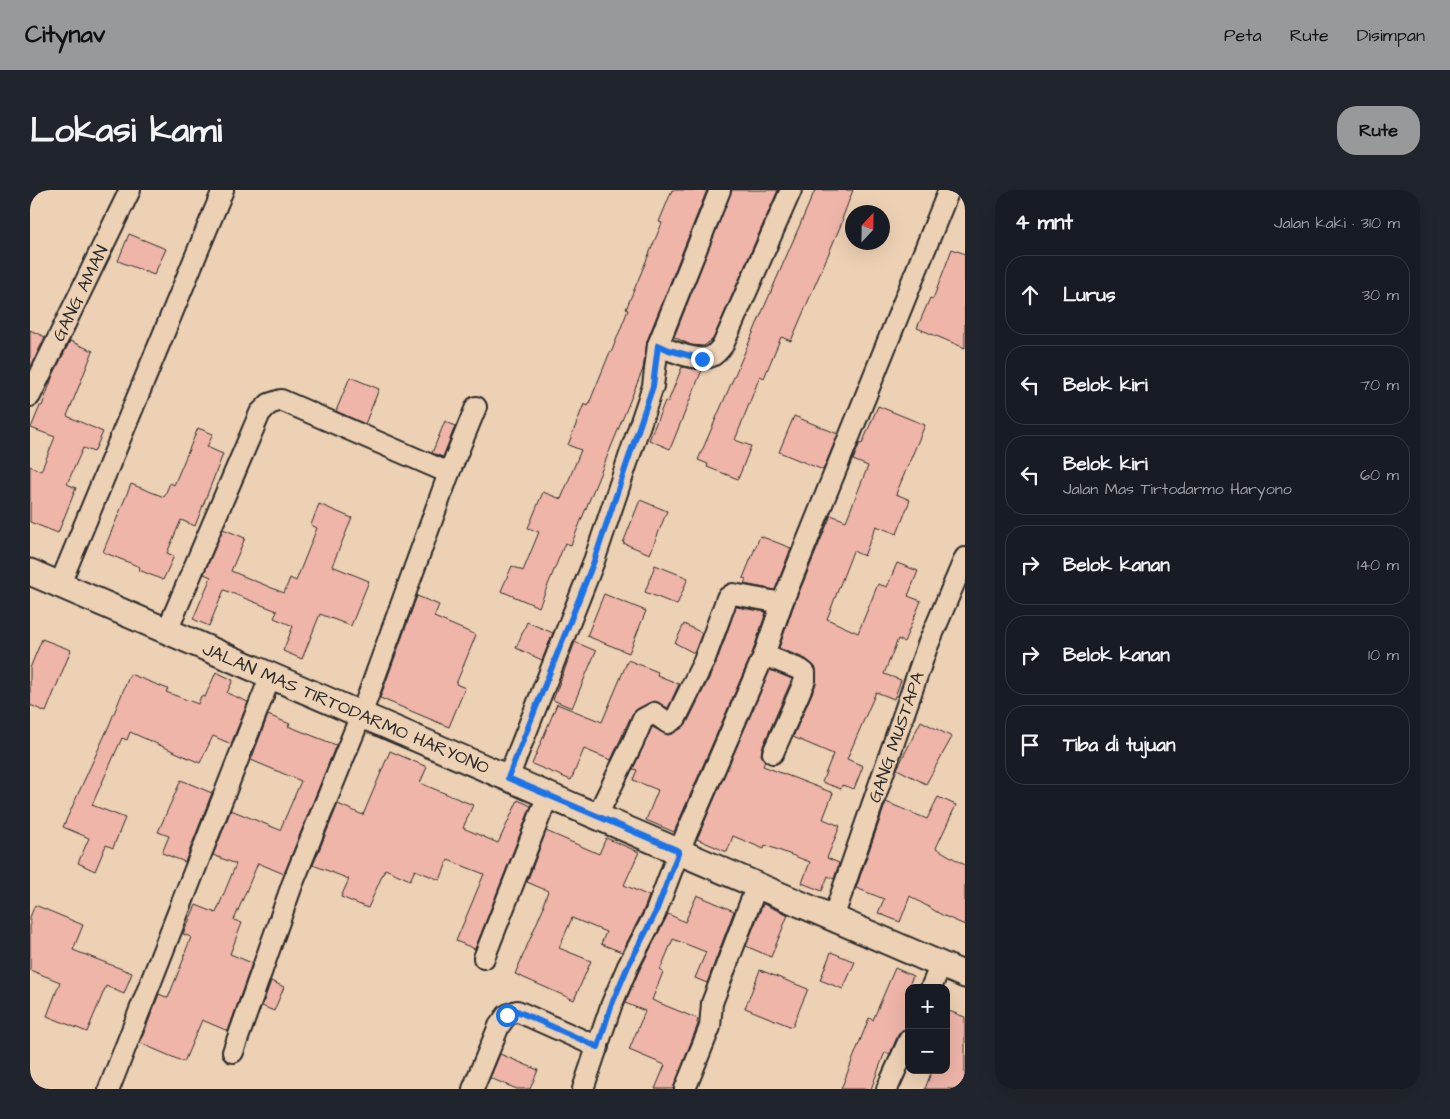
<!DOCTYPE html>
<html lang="id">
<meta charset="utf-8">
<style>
body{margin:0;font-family:"Architects Daughter",sans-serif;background:#20242c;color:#f1f3f6}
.controls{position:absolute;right:15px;bottom:15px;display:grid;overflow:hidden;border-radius:10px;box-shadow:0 5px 20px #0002}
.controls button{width:45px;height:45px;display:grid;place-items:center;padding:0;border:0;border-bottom:1px solid #363941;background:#171b24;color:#f1f3f6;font:25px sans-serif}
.compass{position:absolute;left:815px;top:15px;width:45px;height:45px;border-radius:50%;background:#171b24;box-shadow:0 5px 20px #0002;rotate:22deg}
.stop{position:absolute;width:15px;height:15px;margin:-11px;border:4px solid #1a73e8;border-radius:50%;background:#fff}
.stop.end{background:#1a73e8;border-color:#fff;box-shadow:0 1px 5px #0008}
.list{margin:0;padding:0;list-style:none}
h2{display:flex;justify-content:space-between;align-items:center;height:65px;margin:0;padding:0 20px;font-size:21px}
h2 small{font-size:16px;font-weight:400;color:#9ea1a6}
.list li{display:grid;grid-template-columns:32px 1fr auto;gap:15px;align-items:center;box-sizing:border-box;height:80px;margin:0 10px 10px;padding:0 10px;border:1px solid #363941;border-radius:20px}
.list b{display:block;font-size:19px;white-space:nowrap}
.list p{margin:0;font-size:16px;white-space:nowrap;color:#9ea1a6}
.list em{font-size:16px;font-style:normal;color:#9ea1a6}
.icon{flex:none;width:28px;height:28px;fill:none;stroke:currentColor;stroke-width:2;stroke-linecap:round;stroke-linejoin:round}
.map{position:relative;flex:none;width:935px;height:899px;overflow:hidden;border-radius:20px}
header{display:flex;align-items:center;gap:30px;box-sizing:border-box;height:70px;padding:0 25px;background:#98999b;color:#111}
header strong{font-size:24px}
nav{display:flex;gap:28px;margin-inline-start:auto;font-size:18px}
.intro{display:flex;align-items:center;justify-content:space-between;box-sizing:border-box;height:120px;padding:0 30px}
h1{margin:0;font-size:35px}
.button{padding:12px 22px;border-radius:20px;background:#98999b;color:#111;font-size:18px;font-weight:700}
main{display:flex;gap:30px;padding:0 30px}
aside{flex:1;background:#171b24;border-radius:20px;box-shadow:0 5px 20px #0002}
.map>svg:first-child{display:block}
</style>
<header>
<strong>Citynav</strong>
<nav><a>Peta</a><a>Rute</a><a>Disimpan</a></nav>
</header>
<div class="intro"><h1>Lokasi kami</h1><a class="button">Rute</a></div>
<main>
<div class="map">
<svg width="935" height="899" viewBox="0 0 935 899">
<rect width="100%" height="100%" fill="#edd1b4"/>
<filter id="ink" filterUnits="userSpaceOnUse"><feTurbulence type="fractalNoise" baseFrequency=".02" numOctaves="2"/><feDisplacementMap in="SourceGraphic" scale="10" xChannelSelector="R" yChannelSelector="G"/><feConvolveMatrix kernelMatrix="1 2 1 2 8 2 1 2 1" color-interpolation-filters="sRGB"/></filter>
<g filter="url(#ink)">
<g fill="#efb5a9" stroke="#2b2b2b">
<polygon points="642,0 677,0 617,151 613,179 541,355 535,353 509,417 471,401 482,376 493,381 509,342 498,338 513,302 531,309 551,260 538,255 554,214 558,216 580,162 581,163 598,120 596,119 632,33 629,32"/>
<polygon points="702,0 748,0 683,149 674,156 661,155 644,147"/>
<polygon points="785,0 823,0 812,29 813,30 761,151 751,147 734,188 730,186 705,250 721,256 708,289 677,277 678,274 668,270"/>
<polygon points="99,44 136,59 124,85 88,71"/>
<polygon points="922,59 935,64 935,158 887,138 900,108 903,109"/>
<polygon points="0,140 15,147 1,176 0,176"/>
<polygon points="40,151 63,161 37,226 73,242 64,262 53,258 37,294 46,298 28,343 0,332 0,276 11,281 25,247 1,238 10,216 12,216 23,185"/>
<polygon points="652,177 672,180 640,259 619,250 635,211 638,212"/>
<polygon points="320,187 349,199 335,234 306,221"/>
<polygon points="848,216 895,235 866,304 880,310 867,344 846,336 834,366 823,361 797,429 828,443 848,394 857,397 867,373 888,381 878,406 891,411 874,452 868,449 854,484 871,490 864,509 846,502 817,569 833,576 824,599 812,595 811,599 792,592 803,564 763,547 786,494 786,478 776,469 749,458 763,417 801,325 816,331 838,276 823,270 830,253 832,254"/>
<polygon points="764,226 808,244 793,280 749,262"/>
<polygon points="415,231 425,236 413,267 402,263"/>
<polygon points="168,238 183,244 177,257 193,264 165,336 151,330 137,363 144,366 133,390 109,380 110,377 73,362 101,294 134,307 140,293 144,295"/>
<polygon points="610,310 637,321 620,364 593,353"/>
<polygon points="289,314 322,328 302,376 339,391 321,436 290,424 272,469 253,461 263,436 244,428 247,421 194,400 179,436 163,429 181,387 174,384 193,339 215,348 201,381 254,403 260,388 266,391 287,338 281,335"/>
<polygon points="730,346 761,358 745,400 714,394 716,389 713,388"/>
<polygon points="625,375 658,388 647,415 615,402"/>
<polygon points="574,404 616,421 599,463 557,446"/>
<polygon points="387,406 409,415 404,427 446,445 426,494 435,498 419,537 350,508"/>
<polygon points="706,417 736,422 723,461 644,642 616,630 628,600 603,590 607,580 603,579 622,537 638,545 652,538 657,533 685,476"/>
<polygon points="497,432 523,443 512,470 486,458"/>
<polygon points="654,434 672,443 664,463 645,453"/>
<polygon points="12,449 41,460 16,522 0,515 0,478"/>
<polygon points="545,452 566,461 542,518 523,510"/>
<polygon points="598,470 628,482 627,485 649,494 638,518 624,511 607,519 602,524 581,570 554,559 541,590 502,574 527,514 572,532"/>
<polygon points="740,480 762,489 732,558 731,565 735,571 733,576 803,603 793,629 810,636 797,668 809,673 804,689 798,686 792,701 772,693 780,672 735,655 734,659 703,646 697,662 667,649"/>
<polygon points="186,482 203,490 197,503 218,512 201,554 183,546 170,573 100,542 97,550 92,548 62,615 95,628 83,658 76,655 65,681 48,673 59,648 33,637 78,538 100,484 138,499 136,502 168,514 171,506 175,507"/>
<polygon points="238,525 260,534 258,536 306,555 254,684 228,673 204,730 212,733 200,764 222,773 198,841 172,830 154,872 110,853 129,804 138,808 154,768 153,768 161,747 153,744 166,715 186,723 206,674 183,665 201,620 250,640 271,591 221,570"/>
<polygon points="891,531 922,547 896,594 867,579"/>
<polygon points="360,561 397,577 390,593 443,615 433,638 468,653 488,610 501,616 445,759 426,751 454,684 418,670 410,690 385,680 380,690 355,679 338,718 311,707 319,689 283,675 308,614 333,625"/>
<polygon points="151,590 182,603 155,672 132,663 139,646 128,642"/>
<polygon points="908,607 926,615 906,658 935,675 935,735 912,725 880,706 870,732 848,723 854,709 826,698 856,612 897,629"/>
<polygon points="516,641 569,664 576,648 609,662 594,695 619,706 614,719 592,762 571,754 576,742 542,728 529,758 561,771 544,810 485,784 514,716 513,715 518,701 497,692"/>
<polygon points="667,705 704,721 677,793 665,788 676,762 643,749 630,780 633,782 622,810 668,829 667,832 668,834 643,899 625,899 635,875 599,860 615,821 595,813 609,781 638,724 655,732"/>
<polygon points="733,714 758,725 741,767 716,756"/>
<polygon points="5,715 53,735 43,760 102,783 94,804 76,796 57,842 17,826 30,792 0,780 0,727"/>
<polygon points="801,762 825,772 813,799 790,790"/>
<polygon points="865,778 883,786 879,795 879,838 872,840 868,845 860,864 855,862 841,899 811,899 839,828 843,830"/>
<polygon points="730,780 778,799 762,837 715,818"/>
<polygon points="241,791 254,797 244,821 232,816"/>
<polygon points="916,820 935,827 935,899 895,899 902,880 916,880"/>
<polygon points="470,864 508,880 500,899 487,899 460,888"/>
</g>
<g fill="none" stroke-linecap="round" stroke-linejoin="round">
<defs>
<g id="minor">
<polyline points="628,155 690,0"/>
<polyline points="0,206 100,0"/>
<polyline points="30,394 193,0"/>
<polyline points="137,441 230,223 239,214 251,210 419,283"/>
<polyline points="734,465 771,480 775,483 775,490 743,563"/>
<path d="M 478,588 L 564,371 L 623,196 L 628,155 C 641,161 669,173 682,166 C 686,164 690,159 693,155 L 761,0"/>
<polyline points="567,626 603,552 613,529 624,523 638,533 646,528 674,471 697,408 703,404 752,413"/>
<polyline points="803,728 897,457 935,368"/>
<polyline points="454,768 518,605"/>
<polyline points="901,798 911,774"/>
<polyline points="203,862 262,695 331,525 419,283 446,217"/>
<polyline points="79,899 241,485"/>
<polyline points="443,899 469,836 477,825 487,821 568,857"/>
<polyline points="553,899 581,816 598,776 625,724 649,661 734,465 752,413 919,0"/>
<polyline points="655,899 680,837 682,813 727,695"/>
<polyline points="857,899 879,850"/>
</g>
<polyline id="tertiary" points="0,382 935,785"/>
</defs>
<use href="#minor" stroke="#2b2b2b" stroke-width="24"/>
<use href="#tertiary" stroke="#2b2b2b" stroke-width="29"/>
<use href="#minor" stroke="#edd1b4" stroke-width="20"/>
<use href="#tertiary" stroke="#edd1b4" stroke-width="25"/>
</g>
</g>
<g fill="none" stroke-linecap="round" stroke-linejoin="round" filter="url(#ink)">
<polyline stroke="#1a73e8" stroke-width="6" points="477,825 487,821 568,857 581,816 598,776 625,724 649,661 478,588 564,371 623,196 628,155 639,160 672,169"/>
</g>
<g text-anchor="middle" stroke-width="4" stroke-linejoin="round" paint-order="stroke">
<g font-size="18" fill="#2b2b2b" stroke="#edd1b4">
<text transform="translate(50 103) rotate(-64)" y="6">GANG AMAN</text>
<text transform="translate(316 518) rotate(23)" y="6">JALAN MAS TIRTODARMO HARYONO</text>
<text transform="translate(866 547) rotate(-71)" y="6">GANG MUSTAPA</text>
</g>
</g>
</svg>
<div class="controls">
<button>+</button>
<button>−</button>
</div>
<svg class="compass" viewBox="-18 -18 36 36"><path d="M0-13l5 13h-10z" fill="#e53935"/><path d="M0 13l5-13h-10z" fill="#9ea1a6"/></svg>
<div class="stop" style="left:477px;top:825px"></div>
<div class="stop end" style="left:672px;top:169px"></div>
</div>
<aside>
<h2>4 mnt<small>Jalan kaki · 310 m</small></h2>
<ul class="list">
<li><svg class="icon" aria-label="ahead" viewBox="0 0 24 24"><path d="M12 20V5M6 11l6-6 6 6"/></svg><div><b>Lurus</b></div><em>30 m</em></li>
<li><svg class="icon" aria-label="left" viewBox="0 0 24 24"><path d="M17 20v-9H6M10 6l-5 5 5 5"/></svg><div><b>Belok kiri</b></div><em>70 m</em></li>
<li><svg class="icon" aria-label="left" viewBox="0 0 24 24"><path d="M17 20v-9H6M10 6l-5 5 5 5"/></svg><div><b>Belok kiri</b><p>Jalan Mas Tirtodarmo Haryono</p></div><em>60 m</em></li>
<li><svg class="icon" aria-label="right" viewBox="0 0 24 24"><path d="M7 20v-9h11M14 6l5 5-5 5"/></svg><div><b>Belok kanan</b></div><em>140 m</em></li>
<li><svg class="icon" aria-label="right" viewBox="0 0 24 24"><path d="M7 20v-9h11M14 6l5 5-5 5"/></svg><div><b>Belok kanan</b></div><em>10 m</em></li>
<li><svg class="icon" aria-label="arrive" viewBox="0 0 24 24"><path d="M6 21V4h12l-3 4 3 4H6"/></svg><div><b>Tiba di tujuan</b></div></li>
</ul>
</aside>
</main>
